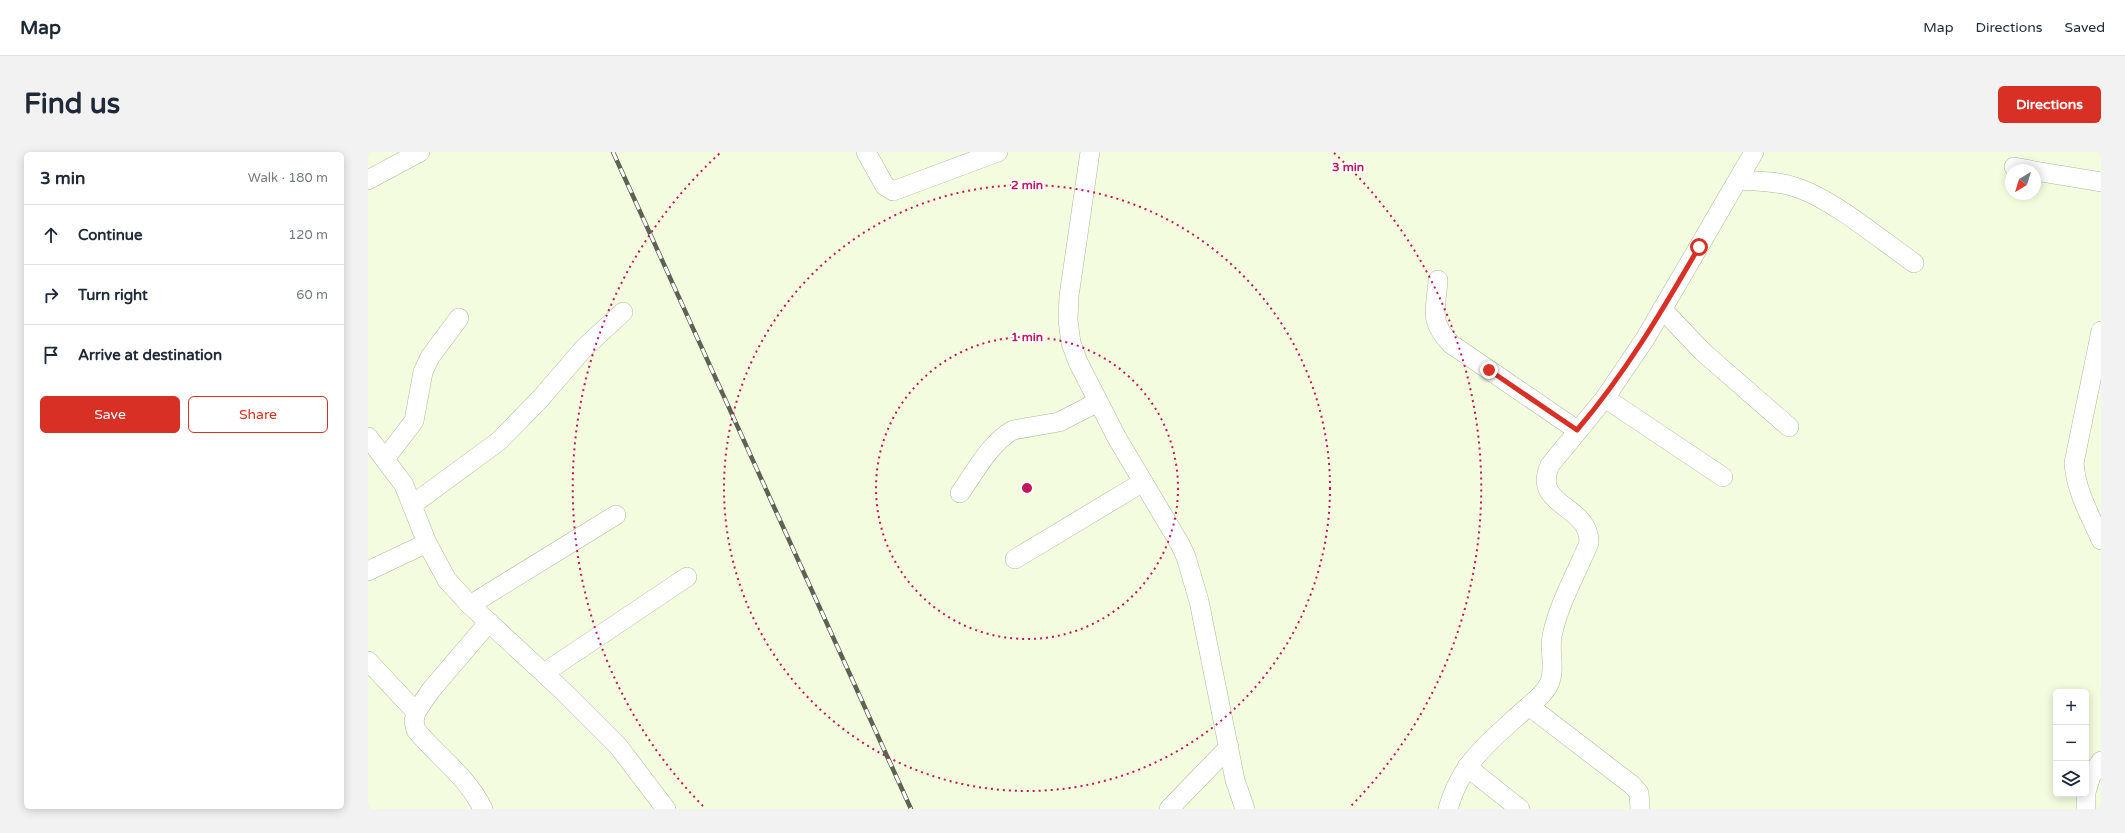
<!DOCTYPE html>
<meta charset="utf-8">
<style>
body{margin:0;font-family:"Varela Round",sans-serif;background:#f2f2f3;color:#1f2937}
.controls{position:absolute;right:12px;bottom:12px;display:grid;overflow:hidden;border-radius:6px;box-shadow:0 2px 10px #0003}
.controls button{width:36px;height:36px;display:grid;place-items:center;padding:0;border:0;border-bottom:1px solid #e0e1e3;background:#fff;color:#1f2937;font:20px sans-serif}
.compass{position:absolute;left:1637px;top:12px;width:36px;height:36px;border-radius:50%;background:#fff;box-shadow:0 2px 10px #0003;rotate:218deg}
.stop{position:absolute;width:12px;height:12px;margin:-9px;border:3px solid #d93025;border-radius:50%;background:#fff}
.stop.end{background:#d93025;border-color:#fff;box-shadow:0 1px 4px #0008}
.list{margin:0;padding:0;list-style:none}
h2{display:flex;justify-content:space-between;align-items:center;height:52px;margin:0;padding:0 16px;font-size:17px}
h2 small{font-size:13px;font-weight:400;color:#747a83}
.list li{display:grid;grid-template-columns:26px 1fr auto;gap:12px;align-items:center;box-sizing:border-box;height:60px;padding:0 16px;border-top:1px solid #e0e1e3}
.list b{display:block;font-size:15px;white-space:nowrap}
.list em{font-size:13px;font-style:normal;color:#747a83}
.actions{display:flex;gap:8px;padding:12px 16px}
.actions a{flex:1;padding:9px 0;border:1px solid #d93025;border-radius:6px;text-align:center;font-size:14px;color:#d93025}
.actions .main{background:#d93025;color:#fff}
.icon{flex:none;width:22px;height:22px;fill:none;stroke:currentColor;stroke-width:2;stroke-linecap:round;stroke-linejoin:round}
.map{position:relative;flex:none;width:1733px;height:657px;overflow:hidden;border-radius:6px}
header{display:flex;align-items:center;gap:24px;box-sizing:border-box;height:56px;padding:0 20px;background:#fff;border-bottom:1px solid #e0e1e3}
header strong{font-size:19px}
nav{display:flex;gap:22px;margin-inline-start:auto;font-size:14px}
.intro{display:flex;align-items:center;justify-content:space-between;box-sizing:border-box;height:96px;padding:0 24px}
h1{margin:0;font-size:28px}
.button{padding:10px 18px;border-radius:6px;background:#d93025;color:#fff;font-size:14px;font-weight:700}
main{display:flex;gap:24px;padding:0 24px}
aside{flex:1;background:#fff;border-radius:6px;box-shadow:0 2px 10px #0003}
.map>svg:first-child{display:block}
</style>
<header>
<strong>Map</strong>
<nav><a>Map</a><a>Directions</a><a>Saved</a></nav>
</header>
<div class="intro"><h1>Find us</h1><a class="button">Directions</a></div>
<main>
<aside>
<h2>3 min<small>Walk · 180 m</small></h2>
<ul class="list">
<li><svg class="icon" aria-label="ahead" viewBox="0 0 24 24"><path d="M12 20V5M6 11l6-6 6 6"/></svg><div><b>Continue</b></div><em>120 m</em></li>
<li><svg class="icon" aria-label="right" viewBox="0 0 24 24"><path d="M7 20v-9h11M14 6l5 5-5 5"/></svg><div><b>Turn right</b></div><em>60 m</em></li>
<li><svg class="icon" aria-label="arrive" viewBox="0 0 24 24"><path d="M6 21V4h12l-3 4 3 4H6"/></svg><div><b>Arrive at destination</b></div></li>
</ul>
<div class="actions"><a class="main">Save</a><a>Share</a></div>
</aside>
<div class="map">
<svg width="1733" height="657" viewBox="0 0 1733 657">
<rect width="100%" height="100%" fill="#f3fcde"/>
<g fill="none" stroke-linecap="round" stroke-linejoin="round">
<defs>
<g id="minor">
<polyline points="498,0 517,34 525,39 630,0"/>
<polyline points="722,0 701,144 700,168 703,191 710,210 749,286 812,392 818,405 831,449 867,628 877,657"/>
<polyline points="1646,15 1663,18"/>
<polyline points="1667,19 1733,30"/>
<polyline points="0,28 52,0"/>
<path d="M 1370,28 C 1389,29 1409,29 1427,35 C 1465,47 1513,88 1546,111"/>
<path d="M 1070,128 C 1068,159 1060,168 1083,192 L 1209,278"/>
<polyline points="1294,157 1335,200 1421,275"/>
<path d="M 1733,179 L 1706,311 C 1708,339 1722,363 1733,388"/>
<polyline points="1237,246 1355,325"/>
<polyline points="0,285 36,333 59,391 79,428 102,453 195,539 250,594 298,657"/>
<polyline points="17,307 46,269 55,220 62,205 91,166"/>
<path d="M 592,341 C 607,320 622,291 645,278 L 691,270 L 730,250"/>
<polyline points="44,353 131,289 173,246 216,196 255,160"/>
<polyline points="647,407 775,330"/>
<polyline points="0,419 59,391"/>
<polyline points="102,453 248,363"/>
<polyline points="0,509 48,560"/>
<polyline points="176,521 319,425"/>
<polyline points="1161,554 1264,633 1271,641 1272,657"/>
<polyline points="1099,615 1152,657"/>
<polyline points="1718,640 1723,624 1733,609"/>
<polyline points="1718,642 1718,657"/>
<path d="M 115,657 C 99,624 70,605 48,578 L 46,569 L 48,560 L 63,538 L 121,470"/>
<polyline points="801,657 861,595"/>
<path d="M 1080,657 C 1092,612 1121,590 1154,560 C 1163,552 1176,543 1181,532 C 1188,518 1181,498 1184,484 C 1191,451 1208,422 1221,391 C 1222,352 1163,355 1182,313 L 1237,246 L 1277,187 L 1386,0"/>
</g>
</defs>
<use href="#minor" stroke="#b0b99c" stroke-width="20"/>
<use href="#minor" stroke="#fff" stroke-width="19"/>
<defs>
<polyline id="rail" points="245,0 543,657"/>
</defs>
<use href="#rail" stroke="#5d6252" stroke-width="4.5"/>
<use href="#rail" stroke="#fff" stroke-width="3" stroke-dasharray="9" stroke-linecap="butt"/>
</g>
<g fill="none" stroke-linecap="round" stroke-linejoin="round">
<path stroke="#d93025" stroke-width="5" d="M 1121,218 L 1209,278 C 1257,222 1294,159 1331,95"/>
</g>
<g fill="none" stroke="#c2185b" stroke-width="2" stroke-dasharray="2 4">
<circle cx="659" cy="336" r="151"/>
<circle cx="659" cy="336" r="303"/>
<path d="M335 654A454 454 0 0 1 352 1M966 1A454 454 0 0 1 983 654"/>
</g>
<circle cx="659" cy="336" r="6" fill="#c2185b" stroke="#fff" stroke-width="2"/>
<g font-size="12" text-anchor="middle" font-weight="bold" fill="#c2185b" stroke="#fff" stroke-width="4" stroke-linejoin="round" paint-order="stroke">
<text x="980" y="19">3 min</text>
<text x="659" y="37">2 min</text>
<text x="659" y="189">1 min</text>
</g>
</svg>
<div class="controls">
<button>+</button>
<button>−</button>
<button><svg class="icon" aria-label="layers" viewBox="0 0 24 24"><path d="M12 4l9 5-9 5-9-5zM3 14l9 5 9-5"/></svg></button>
</div>
<svg class="compass" viewBox="-18 -18 36 36"><path d="M0-13l5 13h-10z" fill="#e53935"/><path d="M0 13l5-13h-10z" fill="#747a83"/></svg>
<div class="stop" style="left:1331px;top:95px"></div>
<div class="stop end" style="left:1121px;top:218px"></div>
</div>
</main>
